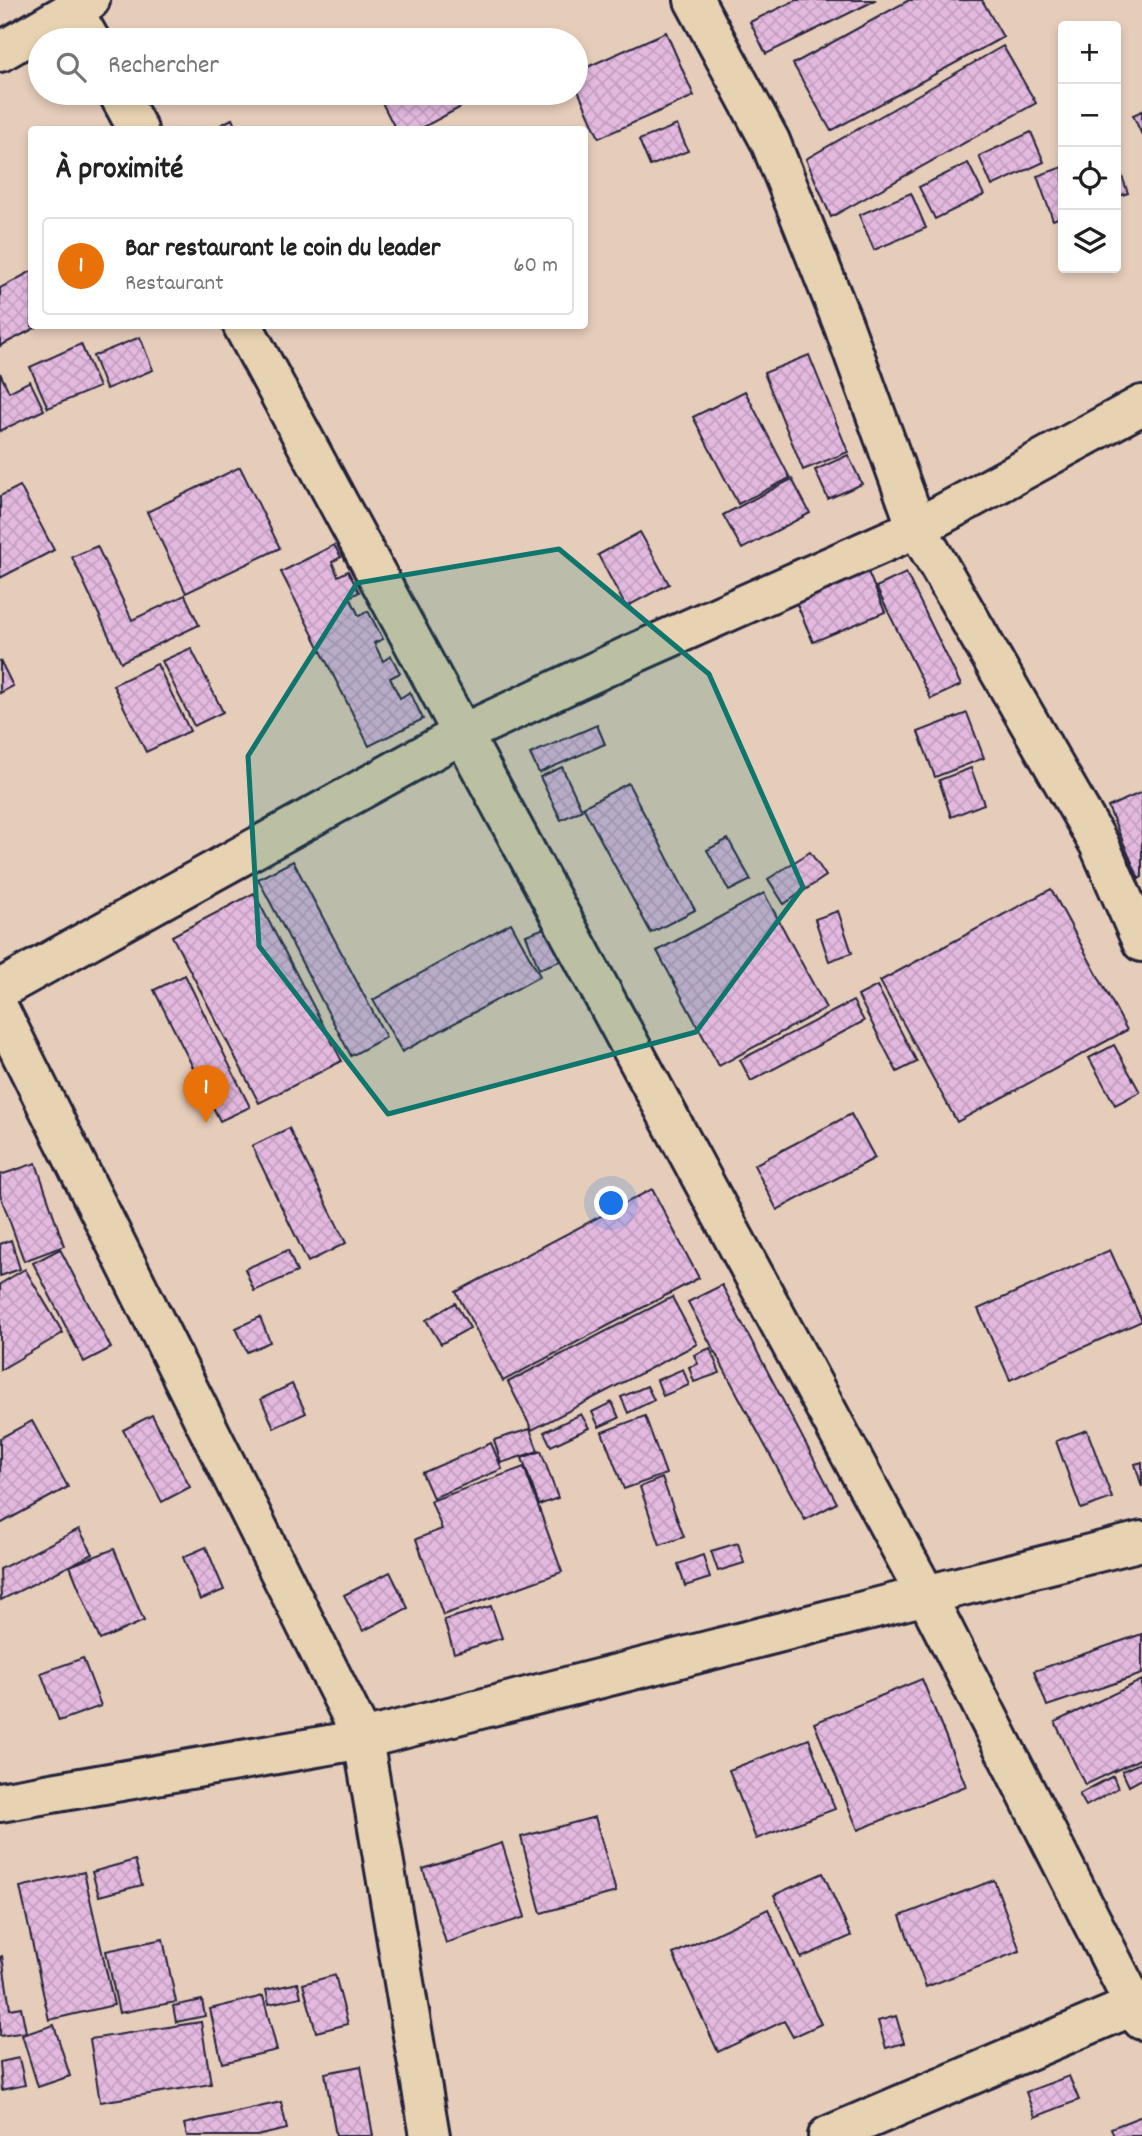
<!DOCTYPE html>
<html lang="fr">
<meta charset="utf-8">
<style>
body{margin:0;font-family:Dekko,sans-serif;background:#f2f2f2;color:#222}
.controls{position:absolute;right:21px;top:21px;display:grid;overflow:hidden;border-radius:7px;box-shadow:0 4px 10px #0003}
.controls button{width:63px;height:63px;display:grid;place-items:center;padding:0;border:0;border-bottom:2px solid #e0e0e0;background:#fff;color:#222;font:35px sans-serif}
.you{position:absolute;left:612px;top:1204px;width:24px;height:24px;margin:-18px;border:5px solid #fff;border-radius:50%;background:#1a73e8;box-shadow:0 0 0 10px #1a73e833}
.badge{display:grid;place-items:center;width:46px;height:46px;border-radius:50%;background:#22223b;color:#fff;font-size:23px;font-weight:700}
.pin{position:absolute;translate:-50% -58px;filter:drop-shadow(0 2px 4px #0008)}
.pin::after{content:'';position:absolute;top:37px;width:24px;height:21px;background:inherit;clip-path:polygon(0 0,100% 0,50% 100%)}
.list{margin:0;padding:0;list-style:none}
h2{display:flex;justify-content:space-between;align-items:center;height:91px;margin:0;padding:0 28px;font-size:30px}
h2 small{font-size:23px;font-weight:400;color:#767676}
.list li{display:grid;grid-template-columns:46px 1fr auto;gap:21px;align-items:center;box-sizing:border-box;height:98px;margin:0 14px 14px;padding:0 14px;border:2px solid #e0e0e0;border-radius:7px}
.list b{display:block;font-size:26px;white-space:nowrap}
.list p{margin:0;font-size:23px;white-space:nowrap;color:#767676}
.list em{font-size:23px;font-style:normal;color:#767676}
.icon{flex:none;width:38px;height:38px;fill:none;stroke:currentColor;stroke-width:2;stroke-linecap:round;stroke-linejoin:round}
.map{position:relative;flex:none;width:1142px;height:2136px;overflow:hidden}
.search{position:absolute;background:#fff;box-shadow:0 4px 10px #0003;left:28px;top:28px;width:560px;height:77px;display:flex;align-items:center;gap:18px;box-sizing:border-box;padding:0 24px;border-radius:38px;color:#767676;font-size:26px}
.panel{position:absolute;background:#fff;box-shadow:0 4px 10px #0003;left:28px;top:126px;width:560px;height:203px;border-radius:7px}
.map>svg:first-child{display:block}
</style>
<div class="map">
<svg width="1142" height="2136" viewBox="0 0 1142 2136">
<defs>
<pattern id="building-cross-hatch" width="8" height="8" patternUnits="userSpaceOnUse" patternTransform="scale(1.75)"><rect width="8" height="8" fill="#e4b9df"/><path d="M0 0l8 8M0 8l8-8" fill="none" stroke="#c39fc0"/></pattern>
</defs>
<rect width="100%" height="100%" fill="#e6cdba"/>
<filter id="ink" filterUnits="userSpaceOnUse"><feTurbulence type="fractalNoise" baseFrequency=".0143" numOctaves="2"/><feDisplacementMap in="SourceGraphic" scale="14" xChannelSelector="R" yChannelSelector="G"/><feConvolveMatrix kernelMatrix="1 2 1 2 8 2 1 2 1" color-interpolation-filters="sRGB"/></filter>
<g filter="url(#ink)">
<g fill="url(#building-cross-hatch)" stroke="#22223b" stroke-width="2">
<polygon points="796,0 876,0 766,54 750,22"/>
<polygon points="909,0 982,0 1003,37 831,131 793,64"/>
<polygon points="666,32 694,96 599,138 576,86 576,72"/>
<polygon points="1003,46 1036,103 831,217 806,159"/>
<polygon points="388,93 470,93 474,100 418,130 396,130 379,97"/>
<polygon points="1142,111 1142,135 1133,115"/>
<polygon points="232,119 237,130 211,130"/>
<polygon points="677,125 688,151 650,166 639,140"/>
<polygon points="1031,132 1044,162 992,186 979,156"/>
<polygon points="1116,159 1128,193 1116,197"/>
<polygon points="968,163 984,195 935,219 919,187"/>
<polygon points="1063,167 1063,216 1053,220 1037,176"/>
<polygon points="911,193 926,228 874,250 859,215"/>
<polygon points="32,271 32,326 39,326 0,346 0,288"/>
<polygon points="140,337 153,370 106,389 93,356"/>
<polygon points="81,344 99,387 48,408 30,367"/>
<polygon points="809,355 848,452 803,470 764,373"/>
<polygon points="0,373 9,392 30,381 44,410 0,431"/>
<polygon points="745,391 790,478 738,504 693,417"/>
<polygon points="848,455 862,484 828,499 815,470"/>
<polygon points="240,467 280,548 186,593 147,512"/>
<polygon points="792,479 810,513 742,549 723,515"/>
<polygon points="20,486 54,550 0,578 0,496"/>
<polygon points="640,532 669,584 626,607 598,555"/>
<polygon points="334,545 341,557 332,562 338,576 348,571 359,592 350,597 359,616 368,611 383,639 374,643 383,661 391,656 400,673 390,678 400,698 410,692 423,719 369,746 281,572"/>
<polygon points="97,546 132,620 185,595 199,625 121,662 72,557"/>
<polygon points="868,572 885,612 813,642 796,602"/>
<polygon points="906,573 961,685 931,699 876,587"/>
<polygon points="191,648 223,712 194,726 162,661"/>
<polygon points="0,660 13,686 0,693"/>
<polygon points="157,664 190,731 146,752 113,685"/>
<polygon points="967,713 984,758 935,777 918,732"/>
<polygon points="597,725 605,744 539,773 530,754"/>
<polygon points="562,767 582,810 561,820 540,777"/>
<polygon points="971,768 984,804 951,817 939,780"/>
<polygon points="628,783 695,910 651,933 583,807"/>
<polygon points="1142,792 1142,877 1139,879 1108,807"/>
<polygon points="728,839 751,880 729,891 707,850"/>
<polygon points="810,852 826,876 784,904 768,879"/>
<polygon points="293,861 386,1037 351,1056 258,879"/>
<polygon points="1051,889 1127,1030 957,1122 880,981"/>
<polygon points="254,893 342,1061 259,1103 172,936"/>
<polygon points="764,893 826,1008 719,1066 657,951"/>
<polygon points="838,911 852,953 829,961 815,919"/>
<polygon points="511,923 540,976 402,1052 373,1000"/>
<polygon points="547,927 560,961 539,969 526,935"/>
<polygon points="185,975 250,1107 220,1121 154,990"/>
<polygon points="877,986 917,1062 897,1072 858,996"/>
<polygon points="853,1001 864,1021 751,1081 740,1060"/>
<polygon points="1114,1045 1140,1092 1115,1105 1089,1058"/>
<polygon points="851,1114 875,1158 777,1210 754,1165"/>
<polygon points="289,1128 346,1243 308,1262 252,1146"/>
<polygon points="36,1163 64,1246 24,1261 0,1194 0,1175"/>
<polygon points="652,1189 699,1278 503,1381 456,1292"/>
<polygon points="11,1240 20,1269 0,1276 0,1244"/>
<polygon points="60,1249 111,1348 84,1362 33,1263"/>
<polygon points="288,1250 297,1272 254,1291 245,1269"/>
<polygon points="1110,1250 1142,1321 1010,1380 978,1309"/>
<polygon points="25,1269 63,1333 0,1370 0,1284"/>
<polygon points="722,1285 837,1503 805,1520 688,1302"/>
<polygon points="672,1297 697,1344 532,1430 508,1382"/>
<polygon points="455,1303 470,1328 441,1344 426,1320"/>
<polygon points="260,1317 270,1342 247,1352 236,1328"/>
<polygon points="710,1348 720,1373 694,1382 689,1367 698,1364 694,1355"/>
<polygon points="683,1369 689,1385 663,1396 657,1380"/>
<polygon points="292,1384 306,1413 274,1428 261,1399"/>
<polygon points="647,1386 654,1400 628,1413 621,1397"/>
<polygon points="612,1402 619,1418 599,1427 592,1412"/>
<polygon points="581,1414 589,1428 551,1446 544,1432"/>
<polygon points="152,1415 190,1487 162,1502 123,1430"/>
<polygon points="645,1416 666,1474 624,1489 602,1432"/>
<polygon points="32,1421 68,1487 0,1524 0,1438"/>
<polygon points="530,1429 538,1451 501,1463 494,1440"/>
<polygon points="1087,1430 1112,1498 1081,1509 1056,1441"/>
<polygon points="491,1443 502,1469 433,1498 422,1473"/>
<polygon points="541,1451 558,1498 539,1505 522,1458"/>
<polygon points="1142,1462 1142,1487 1135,1464"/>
<polygon points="524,1467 562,1572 443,1615 416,1539 442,1529 431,1501"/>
<polygon points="662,1478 684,1537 660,1545 640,1487"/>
<polygon points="79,1529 93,1554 1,1600 0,1569"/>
<polygon points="738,1543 744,1563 718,1571 711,1551"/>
<polygon points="206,1547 224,1590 200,1600 183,1557"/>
<polygon points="114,1549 144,1621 100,1640 70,1566"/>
<polygon points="703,1555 710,1578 685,1586 678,1564"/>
<polygon points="390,1572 408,1608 363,1631 344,1595"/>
<polygon points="491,1606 502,1638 454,1653 444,1620"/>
<polygon points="1142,1634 1142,1674 1047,1706 1034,1671"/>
<polygon points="83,1658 101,1706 59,1721 41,1673"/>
<polygon points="922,1679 966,1786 858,1830 814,1723"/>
<polygon points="1142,1680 1142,1758 1085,1785 1055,1722"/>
<polygon points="809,1739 835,1809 756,1839 729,1770"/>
<polygon points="1140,1763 1142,1767 1142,1779 1129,1786 1122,1771"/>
<polygon points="1113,1776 1118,1788 1086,1806 1079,1794"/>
<polygon points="595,1817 616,1892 541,1913 521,1837"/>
<polygon points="502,1843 525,1917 446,1943 423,1869"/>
<polygon points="135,1860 142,1885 99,1896 92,1872"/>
<polygon points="84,1872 114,2005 49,2020 20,1887"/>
<polygon points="823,1873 851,1936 801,1958 774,1895"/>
<polygon points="994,1880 1020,1951 926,1987 900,1916"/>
<polygon points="768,1909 821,2024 793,2037 784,2021 718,2052 673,1954"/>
<polygon points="163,1939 176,2002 119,2013 106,1951"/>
<polygon points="2,1956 10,2009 21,2007 26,2032 0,2036 0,1957"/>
<polygon points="335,1975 348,2024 316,2032 303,1984"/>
<polygon points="298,1983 301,1997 269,2004 266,1990"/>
<polygon points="263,1996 277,2050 222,2063 210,2009"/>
<polygon points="202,2000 205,2016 176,2022 173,2006"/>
<polygon points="896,2016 904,2043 886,2048 878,2021"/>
<polygon points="201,2022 211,2084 100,2102 90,2039"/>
<polygon points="54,2025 70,2076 38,2087 22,2035"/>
<polygon points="19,2058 25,2085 2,2090 0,2062"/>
<polygon points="361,2066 373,2136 336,2136 325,2073"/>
<polygon points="1069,2076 1079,2100 1035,2117 1026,2092"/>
<polygon points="281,2102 287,2129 257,2136 187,2136 184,2124"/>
<polygon points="1142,2116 1142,2136 1114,2136 1111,2128"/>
</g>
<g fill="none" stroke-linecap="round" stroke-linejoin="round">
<defs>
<g id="minor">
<polyline points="694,0 770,141 843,324 917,528 1099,844 1142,942"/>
<polyline points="73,10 90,40"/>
<polyline points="0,52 90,0"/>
<polyline points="118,93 138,130"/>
<polyline points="243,326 926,1595 1142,2020"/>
<polyline points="0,989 462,734 635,653 917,528 1142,405"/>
<polyline points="0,1011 363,1739 430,2136"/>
<polyline points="0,1802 363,1739 926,1595 1142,1541"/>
<polyline points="828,2136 1142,2002"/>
</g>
</defs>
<use href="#minor" stroke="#22223b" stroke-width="44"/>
<use href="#minor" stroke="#e7d2b1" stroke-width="38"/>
</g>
</g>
<path fill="#0f766e" fill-opacity="0.2" stroke="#0f766e" stroke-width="5" stroke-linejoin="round" d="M 559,549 L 709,674 L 803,887 L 696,1032 L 388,1114 L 259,946 L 248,756 L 357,583 Z"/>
</svg>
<div class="controls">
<button>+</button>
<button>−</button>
<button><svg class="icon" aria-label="locate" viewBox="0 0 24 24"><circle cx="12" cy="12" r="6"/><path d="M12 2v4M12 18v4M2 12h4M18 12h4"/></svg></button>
<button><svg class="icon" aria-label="layers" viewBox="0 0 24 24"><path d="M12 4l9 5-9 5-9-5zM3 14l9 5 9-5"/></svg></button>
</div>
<div class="you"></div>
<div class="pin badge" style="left:206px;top:1123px;background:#e8710a">1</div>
<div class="search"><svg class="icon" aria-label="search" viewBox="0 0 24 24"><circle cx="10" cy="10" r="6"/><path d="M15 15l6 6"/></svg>Rechercher</div>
<section class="panel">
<h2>À proximité<small></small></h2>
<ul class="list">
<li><span class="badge" style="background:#e8710a">1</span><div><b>Bar restaurant le coin du leader</b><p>Restaurant</p></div><em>60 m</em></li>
</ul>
</section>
</div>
